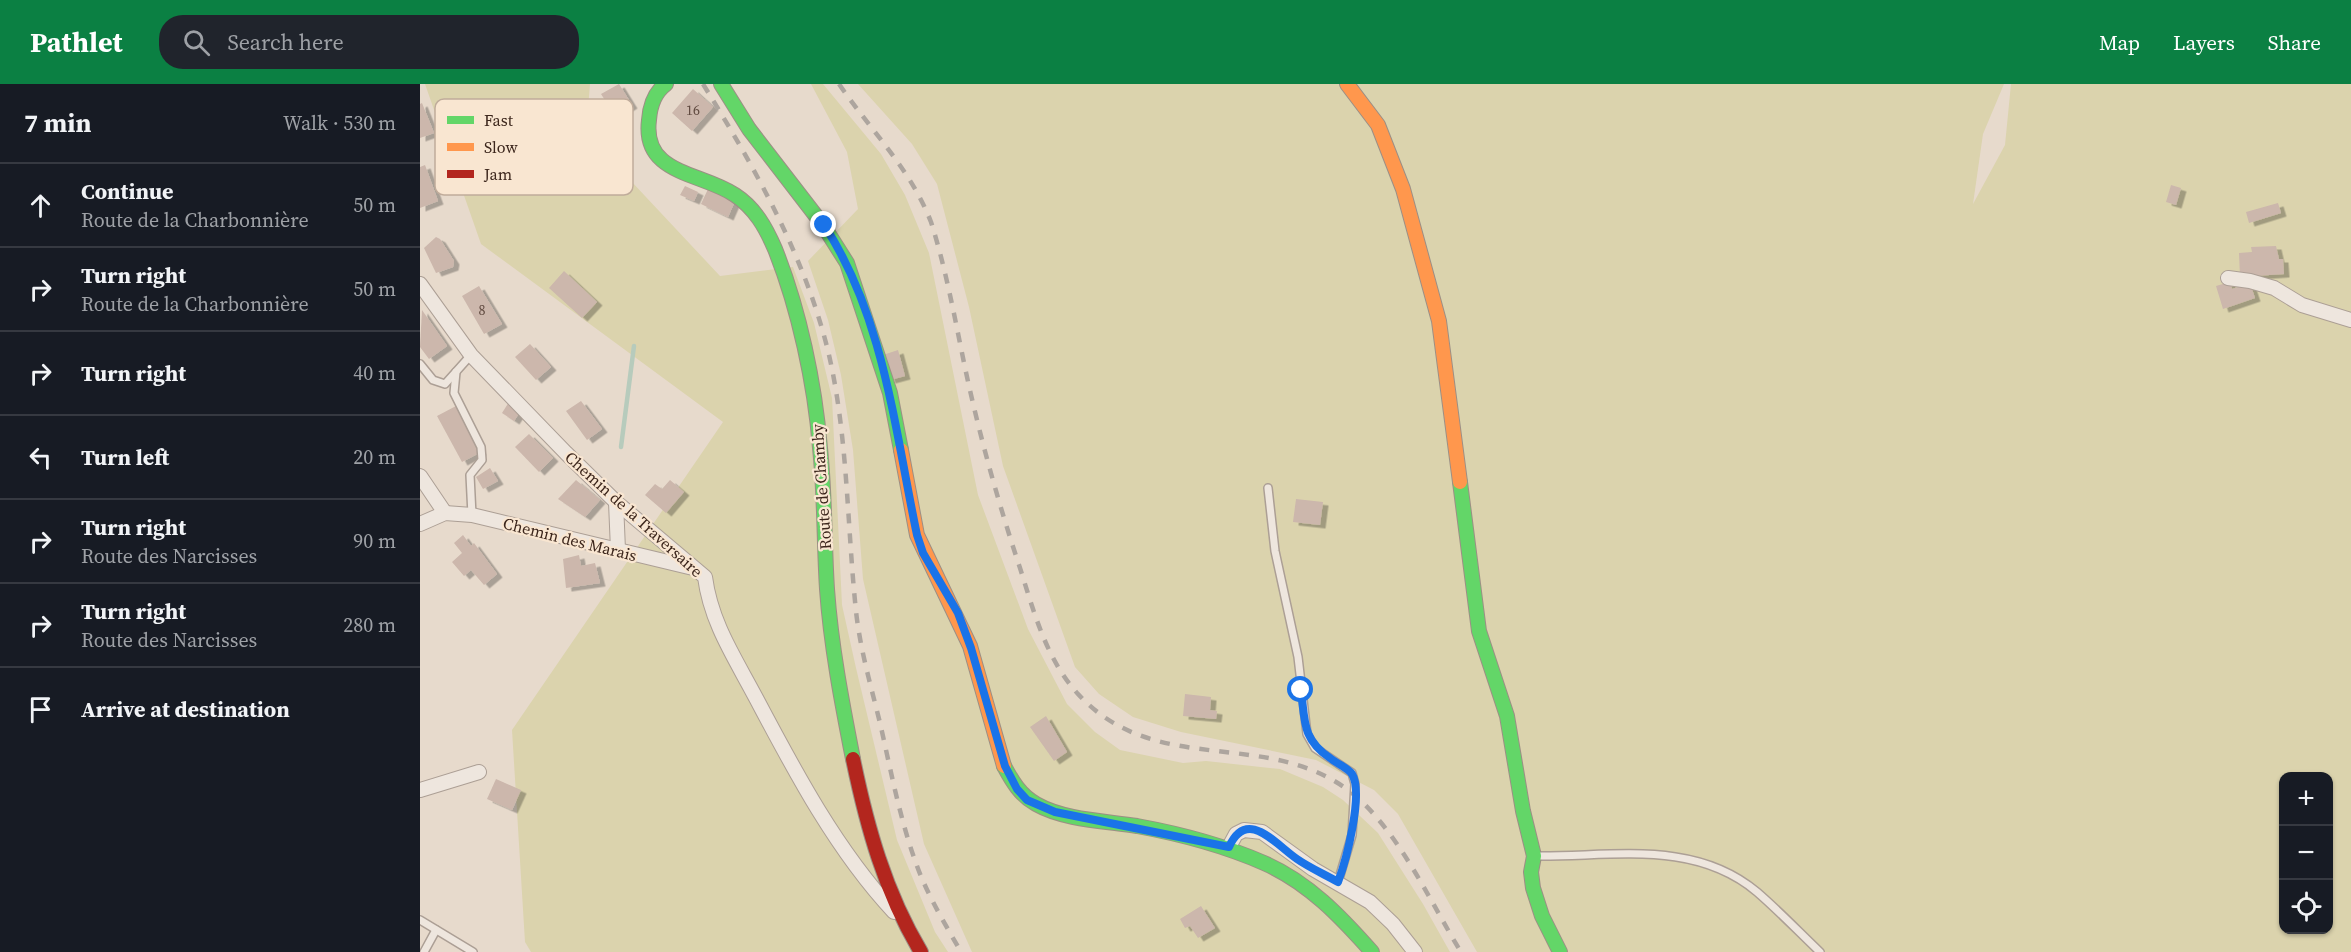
<!DOCTYPE html>
<meta charset="utf-8">
<style>
body{margin:0;font-family:"Source Serif 4",serif;background:#20242c;color:#f1f3f6}
.controls{position:absolute;right:18px;bottom:18px;display:grid;overflow:hidden;border-radius:12px;box-shadow:0 2px 4px #0004}
.controls button{width:54px;height:54px;display:grid;place-items:center;padding:0;border:0;border-bottom:2px solid #363941;background:#171b24;color:#f1f3f6;font:30px sans-serif}
.stop{position:absolute;width:18px;height:18px;margin:-14px;border:4px solid #1a73e8;border-radius:50%;background:#fff}
.stop.end{background:#1a73e8;border-color:#fff;box-shadow:0 2px 6px #0008}
.list{margin:0;padding:0;list-style:none}
h2{display:flex;justify-content:space-between;align-items:center;height:78px;margin:0;padding:0 24px;font-size:26px}
h2 small{font-size:20px;font-weight:400;color:#9ea1a6}
.list li{display:grid;grid-template-columns:39px 1fr auto;gap:18px;align-items:center;box-sizing:border-box;height:84px;padding:0 24px;border-top:2px solid #363941}
.list b{display:block;font-size:22px;white-space:nowrap}
.list p{margin:0;font-size:20px;white-space:nowrap;color:#9ea1a6}
.list em{font-size:20px;font-style:normal;color:#9ea1a6}
.icon{flex:none;width:33px;height:33px;fill:none;stroke:currentColor;stroke-width:2;stroke-linecap:round;stroke-linejoin:round}
.map{position:relative;flex:none;width:1931px;height:868px;overflow:hidden}
header{display:flex;align-items:center;gap:36px;box-sizing:border-box;height:84px;padding:0 30px;background:#0b8043;color:#fff}
header strong{font-size:28px}
nav{display:flex;gap:33px;margin-inline-start:auto;font-size:21px}
.search{width:420px;height:54px;background:#20242c;display:flex;align-items:center;gap:15px;box-sizing:border-box;padding:0 21px;border-radius:24px;color:#9ea1a6;font-size:22px}
main{display:flex}
aside{flex:1;background:#171b24}
.map>svg:first-child{display:block}
</style>
<header>
<strong>Pathlet</strong>
<div class="search"><svg class="icon" aria-label="search" viewBox="0 0 24 24"><circle cx="10" cy="10" r="6"/><path d="M15 15l6 6"/></svg>Search here</div>
<nav><a>Map</a><a>Layers</a><a>Share</a></nav>
</header>
<main>
<aside>
<h2>7 min<small>Walk · 530 m</small></h2>
<ul class="list">
<li><svg class="icon" aria-label="ahead" viewBox="0 0 24 24"><path d="M12 20V5M6 11l6-6 6 6"/></svg><div><b>Continue</b><p>Route de la Charbonnière</p></div><em>50 m</em></li>
<li><svg class="icon" aria-label="right" viewBox="0 0 24 24"><path d="M7 20v-9h11M14 6l5 5-5 5"/></svg><div><b>Turn right</b><p>Route de la Charbonnière</p></div><em>50 m</em></li>
<li><svg class="icon" aria-label="right" viewBox="0 0 24 24"><path d="M7 20v-9h11M14 6l5 5-5 5"/></svg><div><b>Turn right</b></div><em>40 m</em></li>
<li><svg class="icon" aria-label="left" viewBox="0 0 24 24"><path d="M17 20v-9H6M10 6l-5 5 5 5"/></svg><div><b>Turn left</b></div><em>20 m</em></li>
<li><svg class="icon" aria-label="right" viewBox="0 0 24 24"><path d="M7 20v-9h11M14 6l5 5-5 5"/></svg><div><b>Turn right</b><p>Route des Narcisses</p></div><em>90 m</em></li>
<li><svg class="icon" aria-label="right" viewBox="0 0 24 24"><path d="M7 20v-9h11M14 6l5 5-5 5"/></svg><div><b>Turn right</b><p>Route des Narcisses</p></div><em>280 m</em></li>
<li><svg class="icon" aria-label="arrive" viewBox="0 0 24 24"><path d="M6 21V4h12l-3 4 3 4H6"/></svg><div><b>Arrive at destination</b></div></li>
</ul>
</aside>
<div class="map">
<svg width="1931" height="868" viewBox="0 0 1931 868">
<defs>
<filter id="shadow"><feDropShadow dx="5.5" dy="3.5" stdDeviation="0" flood-color="#0004"/></filter>
</defs>
<rect width="100%" height="100%" fill="#e7dacc"/>
<g fill="#dbd3ad" fill-rule="evenodd">
<polygon points="5,0 170,0 166,49 300,192 373,183 394,239 412,314 422,521 436,584 477,756 515,848 528,868 111,868 105,858 92,646 303,338 61,160"/>
<polygon points="391,0 403,0 461,70 485,111 509,169 558,411 608,545 647,620 675,648 700,666 763,679 786,677 860,685 903,703 923,716 958,749 1003,820 1030,868 552,868 504,760 443,495 433,366 421,291 408,236 388,177 438,125 427,68"/>
<path d="M 438,0 L 1584,0 L 1563,50 L 1553,120 L 1585,61 L 1591,0 L 1931,0 L 1931,868 L 1057,868 L 978,730 L 954,706 L 896,676 L 761,648 L 713,633 L 679,610 L 655,583 L 583,382 L 549,223 L 517,100 L 492,60 ZM 1864,692 L 1908,692 L 1908,846 L 1864,846 Z"/>
</g>
<g fill="none" stroke-linecap="round" stroke-linejoin="round">
<polyline stroke="#b7cbbc" stroke-width="4.5" points="201,363 214,262"/>
</g>
<g fill="#ccb7ac" filter="url(#shadow)">
<polygon points="199,0 212,21 195,32 181,10"/>
<polygon points="273,5 293,23 272,47 252,29"/>
<polygon points="2,19 14,49 0,54 0,20"/>
<polygon points="5,81 18,117 0,124 0,83"/>
<polygon points="1751,101 1761,104 1756,121 1746,118"/>
<polygon points="265,102 278,108 274,117 260,111"/>
<polygon points="288,105 315,117 308,133 281,120"/>
<polygon points="1858,119 1861,129 1829,139 1826,128"/>
<polygon points="16,153 20,155 34,177 33,183 16,189 4,164"/>
<polygon points="1856,162 1859,175 1863,175 1864,190 1820,193 1819,169 1832,168 1831,163"/>
<polygon points="144,187 177,218 162,234 129,204"/>
<polygon points="1810,198 1812,205 1830,199 1835,214 1803,225 1796,202"/>
<polygon points="59,202 82,240 64,250 42,212"/>
<polygon points="2,226 27,262 9,275 0,263"/>
<polygon points="110,260 131,283 116,296 95,273"/>
<polygon points="478,266 485,292 470,296 463,271"/>
<polygon points="161,317 182,345 167,356 146,327"/>
<polygon points="89,318 101,326 94,337 82,329"/>
<polygon points="36,322 61,368 42,378 17,332"/>
<polygon points="109,350 133,374 119,388 95,363"/>
<polygon points="70,384 78,397 63,405 56,393"/>
<polygon points="156,396 180,416 165,433 138,415"/>
<polygon points="250,396 264,408 246,429 225,411 235,400 242,405"/>
<polygon points="876,415 903,418 900,441 873,438"/>
<polygon points="43,451 51,462 54,459 77,490 64,501 51,486 44,492 32,478 42,469 34,459"/>
<polygon points="159,471 161,482 175,479 180,499 146,504 143,475"/>
<polygon points="765,610 791,613 790,626 797,627 796,635 763,632"/>
<polygon points="626,632 647,668 634,677 610,643"/>
<polygon points="76,695 101,706 92,726 67,715"/>
<polygon points="781,822 795,844 778,854 770,842 765,844 760,835"/>
</g>
<g fill="none" stroke-linecap="round" stroke-linejoin="round">
<defs>
<g id="lane">
<polyline points="0,280 13,296 25,300 51,271"/>
<polyline points="36,288 34,309 61,363 62,376 50,391 52,431"/>
<polyline points="848,404 855,467 878,573 887,650 895,664 932,689 935,700 932,751 918,798"/>
<path d="M 1117,772 C 1192,773 1274,755 1337,808 C 1359,827 1379,848 1400,868"/>
<polyline points="0,836 53,868"/>
<polyline points="4,868 16,846"/>
</g>
<g id="street">
<polyline points="1808,194 1830,197 1854,204 1882,221 1931,236"/>
<path d="M 0,200 L 51,271 L 146,369 L 196,418 L 285,493 C 291,539 315,574 336,614 C 375,688 417,767 474,828"/>
<polyline points="0,392 25,429"/>
<polyline points="196,418 198,466"/>
<polyline points="0,440 25,429 52,431 273,484"/>
<polyline points="0,706 59,688"/>
<polyline points="809,763 816,750 824,746 842,748 893,785 950,818 973,840 995,868"/>
</g>
<g id="fast">
<path d="M 246,0 C 235,8 230,22 229,36 C 222,91 281,88 315,111 C 335,124 346,144 355,165 C 379,225 395,300 400,364 C 405,411 404,458 407,505 C 411,562 422,619 433,675"/>
<polyline points="301,0 329,45 403,141 427,179 470,309 481,366"/>
<polyline points="1040,398 1059,547 1087,632 1103,727 1114,772 1111,788 1113,804 1122,832 1140,868"/>
<path d="M 584,682 C 592,697 600,711 616,720 C 644,736 685,737 717,742 C 761,750 803,761 844,779 C 888,798 921,833 952,868"/>
</g>
<g id="slow">
<polyline points="927,0 958,41 983,105 1019,237 1040,398"/>
<polyline points="481,366 497,451 550,562 584,682"/>
</g>
<path id="jam" d="M 433,675 C 447,743 465,808 501,868"/>
</defs>
<use href="#lane" stroke="#ac9f95" stroke-width="10"/>
<use href="#street" stroke="#ac9f95" stroke-width="16"/>
<use href="#fast" stroke="#9c8f85" stroke-width="16"/>
<use href="#slow" stroke="#9c8f85" stroke-width="16"/>
<use href="#jam" stroke="#9c8f85" stroke-width="16"/>
<use href="#lane" stroke="#eee6de" stroke-width="7"/>
<use href="#street" stroke="#eee6de" stroke-width="14"/>
<use href="#fast" stroke="#63d668" stroke-width="14"/>
<use href="#slow" stroke="#ff974d" stroke-width="14"/>
<use href="#jam" stroke="#b3261e" stroke-width="14"/>
<g stroke="#ada59e" stroke-width="4.5" stroke-dasharray="10 10" stroke-linecap="butt">
<path d="M 283,0 C 335,84 386,174 409,271 C 428,354 427,442 436,527 C 440,565 451,602 460,639 C 471,687 480,736 497,782 C 508,812 525,840 541,868"/>
<path d="M 419,0 C 451,47 490,84 511,138 C 528,191 537,248 549,302 C 563,364 580,424 600,484 C 614,528 626,575 658,610 C 735,694 844,644 928,706 C 977,743 1009,816 1041,868"/>
</g>
</g>
<g fill="none" stroke-linecap="round" stroke-linejoin="round">
<path stroke="#1a73e8" stroke-width="8" d="M 404,141 C 464,232 475,347 497,451 L 503,469 L 538,529 L 551,564 L 585,682 L 597,705 L 607,716 L 635,728 L 809,763 C 827,723 855,760 877,775 C 890,784 904,790 918,798 C 926,777 944,709 932,690 C 928,684 916,679 910,674 C 882,655 885,637 881,606"/>
</g>
<g text-anchor="middle" stroke-width="4.5" stroke-linejoin="round" paint-order="stroke">
<g font-size="14" fill="#604a40">
<text x="273" y="31">16</text>
<text x="62" y="231">8</text>
</g>
<g font-size="16" fill="#3c261c" stroke="#f9e6d1">
<text transform="translate(401 403) rotate(-94)" y="6">Route de Chamby</text>
<text transform="translate(214 430) rotate(42)" y="6">Chemin de la Traversaire</text>
<text transform="translate(150 455) rotate(14)" y="6">Chemin des Marais</text>
</g>
</g>
<rect x="15" y="15" width="198" height="96" rx="9" fill="#f9e6d1" stroke="#c0ac9b" stroke-width="1.5"/>
<rect x="27" y="32" width="27" height="8" fill="#63d668"/>
<rect x="27" y="59" width="27" height="8" fill="#ff974d"/>
<rect x="27" y="86" width="27" height="8" fill="#b3261e"/>
<g font-size="16" fill="#3c261c">
<text x="64" y="42">Fast</text>
<text x="64" y="69">Slow</text>
<text x="64" y="96">Jam</text>
</g>
</svg>
<div class="controls">
<button>+</button>
<button>−</button>
<button><svg class="icon" aria-label="locate" viewBox="0 0 24 24"><circle cx="12" cy="12" r="6"/><path d="M12 2v4M12 18v4M2 12h4M18 12h4"/></svg></button>
</div>
<div class="stop" style="left:881px;top:606px"></div>
<div class="stop end" style="left:404px;top:141px"></div>
</div>
</main>
